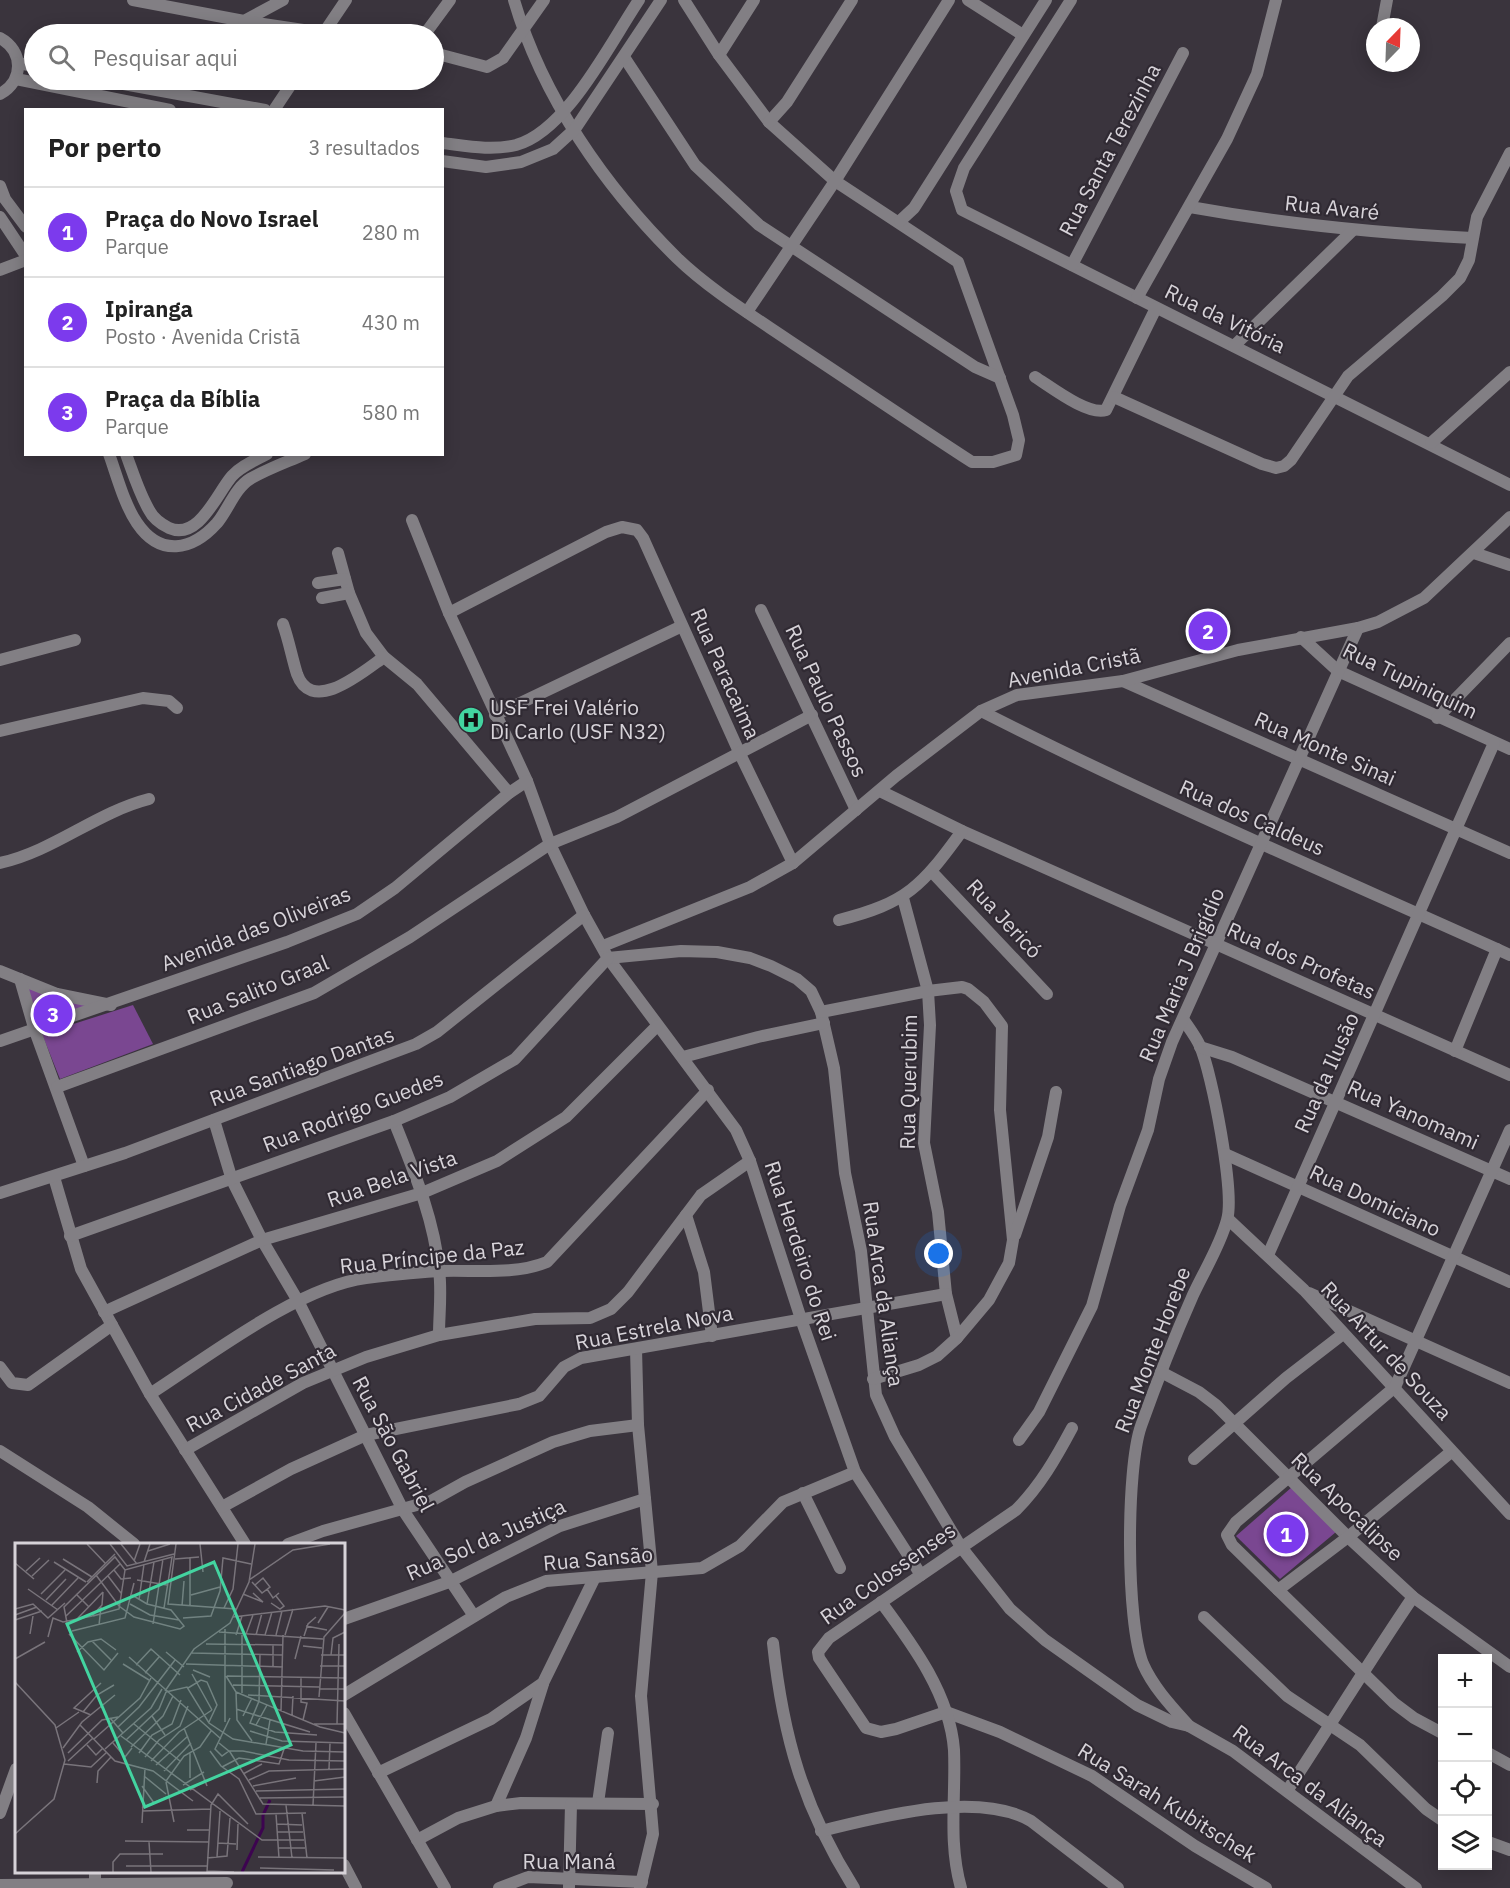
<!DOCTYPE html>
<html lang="pt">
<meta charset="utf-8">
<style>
body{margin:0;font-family:"IBM Plex Sans",sans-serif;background:#f6f6f6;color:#222}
.controls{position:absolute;right:18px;bottom:18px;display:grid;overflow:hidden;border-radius:0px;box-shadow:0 3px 15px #0003}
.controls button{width:54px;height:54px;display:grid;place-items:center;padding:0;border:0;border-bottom:2px solid #e0e0e0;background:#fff;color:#222;font:30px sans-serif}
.compass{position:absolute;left:1366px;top:18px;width:54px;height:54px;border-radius:50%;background:#fff;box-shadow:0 3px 15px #0003;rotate:23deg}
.you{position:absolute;left:939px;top:1254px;width:21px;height:21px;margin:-15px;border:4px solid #fff;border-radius:50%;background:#1a73e8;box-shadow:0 0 0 9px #1a73e833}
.badge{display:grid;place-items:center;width:39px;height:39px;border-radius:50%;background:#7c3aed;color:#fff;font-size:20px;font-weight:700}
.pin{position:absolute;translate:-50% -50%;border:3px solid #fff;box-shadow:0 2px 6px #0006}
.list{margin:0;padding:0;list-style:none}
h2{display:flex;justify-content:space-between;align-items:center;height:78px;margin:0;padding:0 24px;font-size:26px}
h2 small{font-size:20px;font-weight:400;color:#767676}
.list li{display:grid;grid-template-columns:39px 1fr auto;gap:18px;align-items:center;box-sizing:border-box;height:90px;padding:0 24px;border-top:2px solid #e0e0e0}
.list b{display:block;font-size:22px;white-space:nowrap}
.list p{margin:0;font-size:20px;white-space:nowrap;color:#767676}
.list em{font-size:20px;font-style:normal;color:#767676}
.icon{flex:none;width:33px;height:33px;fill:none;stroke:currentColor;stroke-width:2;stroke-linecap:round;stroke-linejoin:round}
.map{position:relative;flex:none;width:1510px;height:1888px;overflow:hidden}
.search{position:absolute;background:#fff;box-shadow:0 3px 15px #0003;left:24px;top:24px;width:420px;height:66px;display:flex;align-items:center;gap:15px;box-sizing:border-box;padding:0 21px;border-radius:33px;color:#767676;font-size:22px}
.panel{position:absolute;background:#fff;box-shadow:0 3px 15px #0003;left:24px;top:108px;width:420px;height:348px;border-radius:0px}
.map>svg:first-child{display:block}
</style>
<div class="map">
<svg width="1510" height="1888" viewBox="0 0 1510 1888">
<rect width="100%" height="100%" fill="#3a343d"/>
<g fill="#7a4791">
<polygon points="28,987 104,1004 38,1025"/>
<polygon points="133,1005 153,1044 60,1079 42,1034"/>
<polygon points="1292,1487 1336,1532 1280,1579 1236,1536"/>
</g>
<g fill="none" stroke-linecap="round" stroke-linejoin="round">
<g stroke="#827f84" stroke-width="12">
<polyline points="133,0 244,21 283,0"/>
<path d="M 514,0 C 542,97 606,188 677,258 C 710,290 756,318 794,344 C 853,383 912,423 972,462 L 993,462 L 1016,455 L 1019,440 L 1013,415 L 958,262 L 835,181 L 769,122 L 719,55 L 684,0"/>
<polyline points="968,0 1023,35"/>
<polyline points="1071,0 964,168 956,191 962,210 1510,485"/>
<polyline points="244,21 330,34"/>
<polyline points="1382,27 1387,0"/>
<polyline points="323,34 346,0"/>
<polyline points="425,34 450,0"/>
<path d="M 0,38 C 24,51 24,81 0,94"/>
<polyline points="434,53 487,67 503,58 544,0"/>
<polyline points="719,55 754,0"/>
<polyline points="624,57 695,165 759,225 975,367 1000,378"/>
<polyline points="18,63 34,66"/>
<polyline points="16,79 170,110"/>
<polyline points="102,80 265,110"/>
<polyline points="274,110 294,80"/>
<polyline points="769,122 787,102 852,0"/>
<path d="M 442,143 C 467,146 491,151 516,145 C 567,131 610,43 639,0"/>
<polyline points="442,161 486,167 521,162 553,149 575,129 661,0"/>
<polyline points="0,186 5,199 26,227"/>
<path d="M 1190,207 C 1284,224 1377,233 1472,238"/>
<polyline points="0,217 26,256"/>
<polyline points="900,221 914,208 1046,0"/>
<polyline points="1072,265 1183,53"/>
<polyline points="0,270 26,260"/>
<polyline points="1137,298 1227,139 1257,74 1276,0"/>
<polyline points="747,312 835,181 949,0"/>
<polyline points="1234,346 1352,231"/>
<path d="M 1035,377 C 1051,387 1088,416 1106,410 L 1156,308"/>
<polyline points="1114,397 1262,464 1276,468 1284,466 1291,460 1348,376 1442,296 1460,278 1469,260 1477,217 1510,153"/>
<polyline points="1431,443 1510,372"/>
<path d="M 109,454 C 117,476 124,504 137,523 C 160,557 192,551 217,523 C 228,510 235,488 250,479 C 267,469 287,462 305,454"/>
<path d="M 126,454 C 133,473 139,493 149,510 C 153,518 161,524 169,528 C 199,541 217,493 232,476 C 241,466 254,461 267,454"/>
<polyline points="412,520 449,613 527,781 550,844 584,915 608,958 736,1130 750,1161 801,1319 855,1472 921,1575"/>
<polyline points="338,553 349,593 366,633 384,657 417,684 509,793"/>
<polyline points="1474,553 1510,565"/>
<polyline points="318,583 345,579"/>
<polyline points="322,598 349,593"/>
<polyline points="761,610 856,810"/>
<polyline points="449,613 606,532 622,527 637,530 643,538 740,754 793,863"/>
<path d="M 283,624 C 289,641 292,658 297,674 C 312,716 364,671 384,657"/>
<polyline points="1301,637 1338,671 1510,749"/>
<polyline points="0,660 75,640"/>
<polyline points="1123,681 1510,853"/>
<path d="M 981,711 C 1154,799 1333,875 1510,955"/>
<polyline points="495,715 682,626"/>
<polyline points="1437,718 1510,643"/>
<polyline points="0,731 143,698 169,701 177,708"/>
<polyline points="880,791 962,831 1510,1075"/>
<path d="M 0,863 C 54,851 95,813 149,799"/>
<polyline points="932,872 1047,994"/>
<polyline points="903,898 928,991 930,1025 924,1143 938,1212 946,1294 957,1338"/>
<path d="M 839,920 C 907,903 922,886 962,831"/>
<polyline points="603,946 750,887 793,863 896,776 981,711 1017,695 1123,681 1238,650 1358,628 1378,622 1424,598 1510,517"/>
<polyline points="608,958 681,951 717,952 750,958 771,966 797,979 811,991 821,1012 834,1068 845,1173 861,1251 876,1395 895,1437 961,1547 1010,1609 1045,1640 1137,1705 1172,1722 1189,1726 1233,1751 1416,1888"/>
<polyline points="0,971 57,994 111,1005"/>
<polyline points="20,979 35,1031 84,1166"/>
<polyline points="821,1012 928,991 962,987 968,989 984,1002 1002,1026 1000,1110 1013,1240 1009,1263 989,1300 957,1338 937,1356 919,1365 873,1379"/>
<path d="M 1183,1019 C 1189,1028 1196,1037 1200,1046 C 1212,1073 1235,1193 1227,1220 C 1220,1246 1204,1271 1193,1295 C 1174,1338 1157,1381 1141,1426 C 1126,1469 1126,1622 1143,1664 C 1153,1687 1172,1707 1189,1726"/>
<polyline points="0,1041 287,942 357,914 395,888 509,793 527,781"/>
<polyline points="1200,1047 1232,1057 1510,1179"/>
<polyline points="1455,1051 1497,949"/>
<polyline points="683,1057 758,1037 824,1023"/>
<polyline points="57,1087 314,993 410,937 550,844 617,817 812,715"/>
<polyline points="214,1120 232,1180 262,1240 298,1301 403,1510 474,1616"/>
<path d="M 394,1121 C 413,1169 434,1218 439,1270 C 442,1291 439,1314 439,1335"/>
<polyline points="1225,1154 1510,1282"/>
<polyline points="54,1177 81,1269 150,1394 245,1544"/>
<polyline points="0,1193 125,1153 416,1044 437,1032 584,915"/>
<polyline points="686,1215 704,1272 712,1336"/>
<polyline points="1228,1219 1304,1290 1510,1514"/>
<polyline points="1015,1235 1048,1137 1056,1092"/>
<polyline points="70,1236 394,1121 450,1097 515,1059 608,958"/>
<polyline points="1268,1255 1494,743"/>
<polyline points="1309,1293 1510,1383"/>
<polyline points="104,1312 262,1240 422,1193 497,1161 566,1117 657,1026"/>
<polyline points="636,1349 638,1425 652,1572 641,1696 653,1834 640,1888"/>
<polyline points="0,1367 12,1383 28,1385 112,1325"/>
<polyline points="1161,1372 1199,1392 1216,1405 1348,1537 1413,1597 1510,1667"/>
<path d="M 150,1394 C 209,1356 298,1287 366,1278 C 391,1275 418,1272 443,1271 C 477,1270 515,1275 547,1262 L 708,1090"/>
<path d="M 1072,1428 C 1056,1458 1040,1486 1016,1510 L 829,1638 L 818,1652 L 819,1658 L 866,1728 L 881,1732 L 896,1729 L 946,1712 L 1000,1732 L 1092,1776 L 1195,1846 L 1266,1888"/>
<polyline points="1019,1440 1039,1412 1092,1306 1120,1206 1148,1130 1159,1079 1172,1042 1358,628"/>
<polyline points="185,1450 303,1383 366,1357 439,1335 535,1319 590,1318 611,1309 628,1292 701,1195 750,1161"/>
<polyline points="0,1451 88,1507 134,1544"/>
<polyline points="1194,1459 1286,1378 1343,1334"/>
<polyline points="803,1493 840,1568"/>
<polyline points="222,1507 291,1469 366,1435 519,1404 539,1396 564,1367 581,1358 946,1294"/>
<polyline points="288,1544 323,1531 431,1501 465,1482 553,1442 590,1431 638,1425"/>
<polyline points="1278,1590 1348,1537 1451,1452"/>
<path d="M 881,1602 C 913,1645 950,1695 954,1750 C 956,1797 948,1842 961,1888"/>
<polyline points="1204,1617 1287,1696 1360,1745 1426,1809 1442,1820"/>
<polyline points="344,1619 449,1582 560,1526 645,1499"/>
<path d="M 773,1643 C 783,1737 803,1807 854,1888"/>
<polyline points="344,1695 506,1597 546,1581 702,1568 740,1546 783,1502 855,1472"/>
<polyline points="344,1713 445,1888"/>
<polyline points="1442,1733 1414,1718 1394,1703 1232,1545 1227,1535 1236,1522 1395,1387 1510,1130"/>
<polyline points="1488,1753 1510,1765"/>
<polyline points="378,1773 491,1719 543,1683 594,1579"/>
<path d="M 1287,1791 C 1330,1726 1370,1660 1413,1597"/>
<polyline points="598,1803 608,1733"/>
<polyline points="496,1806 526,1738 543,1684"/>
<polyline points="0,1813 16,1769"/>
<path d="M 821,1831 C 879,1817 977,1790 1031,1821 L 1118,1888"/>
<polyline points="417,1840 458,1818 496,1806 521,1803 653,1804"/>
<polyline points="1488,1842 1510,1850"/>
<polyline points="344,1865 356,1888"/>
<polyline points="0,1885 227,1883"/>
<polyline points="95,1885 95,1872"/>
<polyline points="569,1887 571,1804"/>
<polyline points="499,1888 528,1877 642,1882"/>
</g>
</g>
<defs>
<symbol id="hospital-disc" viewBox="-11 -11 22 22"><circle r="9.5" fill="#43d4a0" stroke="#302a33"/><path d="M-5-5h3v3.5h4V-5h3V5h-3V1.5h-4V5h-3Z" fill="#111"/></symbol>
</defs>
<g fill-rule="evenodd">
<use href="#hospital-disc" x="456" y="705" width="30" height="30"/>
</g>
<g text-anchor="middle" stroke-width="4.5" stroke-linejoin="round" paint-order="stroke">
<g font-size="21" fill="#d7d3d9" stroke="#302a33">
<text transform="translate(1110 150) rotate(-62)" y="7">Rua Santa Terezinha</text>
<text transform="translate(1332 208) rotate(6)" y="7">Rua Avaré</text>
<text transform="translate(1225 319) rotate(26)" y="7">Rua da Vitória</text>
<text transform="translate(1074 668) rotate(-11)" y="7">Avenida Cristã</text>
<text transform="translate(725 674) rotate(66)" y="7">Rua Paracaima</text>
<text transform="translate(1410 681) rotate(26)" y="7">Rua Tupiniquim</text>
<text transform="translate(826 701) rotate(65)" y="7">Rua Paulo Passos</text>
<text transform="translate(1325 749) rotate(24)" y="7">Rua Monte Sinai</text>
<text transform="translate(1252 818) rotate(24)" y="7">Rua dos Caldeus</text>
<text transform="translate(1004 919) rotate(47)" y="7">Rua Jericó</text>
<text transform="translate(256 929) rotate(-21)" y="7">Avenida das Oliveiras</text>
<text transform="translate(1301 961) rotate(24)" y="7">Rua dos Profetas</text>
<text transform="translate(1182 975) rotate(-67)" y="7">Rua Maria J Brigídio</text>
<text transform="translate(258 990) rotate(-22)" y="7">Rua Salito Graal</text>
<text transform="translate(302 1067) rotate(-20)" y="7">Rua Santiago Dantas</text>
<text transform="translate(1327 1073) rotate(-66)" y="7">Rua da Ilusão</text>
<text transform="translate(909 1082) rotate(-89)" y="7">Rua Querubim</text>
<text transform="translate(353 1112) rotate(-21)" y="7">Rua Rodrigo Guedes</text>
<text transform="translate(1413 1115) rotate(24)" y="7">Rua Yanomami</text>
<text transform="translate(392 1179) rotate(-19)" y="7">Rua Bela Vista</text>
<text transform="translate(1375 1201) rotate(25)" y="7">Rua Domiciano</text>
<text transform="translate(800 1251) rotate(72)" y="7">Rua Herdeiro do Rei</text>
<text transform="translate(432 1257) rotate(-6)" y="7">Rua Príncipe da Paz</text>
<text transform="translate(883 1294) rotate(82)" y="7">Rua Arca da Aliança</text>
<text transform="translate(654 1328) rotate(-11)" y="7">Rua Estrela Nova</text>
<text transform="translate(1153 1350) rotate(-69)" y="7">Rua Monte Horebe</text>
<text transform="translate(1386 1351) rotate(47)" y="7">Rua Artur de Souza</text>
<text transform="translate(261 1388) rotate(-28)" y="7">Rua Cidade Santa</text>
<text transform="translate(393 1444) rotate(62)" y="7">Rua São Gabriel</text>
<text transform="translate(1347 1507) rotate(44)" y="7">Rua Apocalipse</text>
<text transform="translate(486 1540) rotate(-24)" y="7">Rua Sol da Justiça</text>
<text transform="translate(598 1559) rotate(-5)" y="7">Rua Sansão</text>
<text transform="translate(888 1574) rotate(-35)" y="7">Rua Colossenses</text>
<text transform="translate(1310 1786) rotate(37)" y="7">Rua Arca da Aliança</text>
<text transform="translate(1167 1803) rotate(32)" y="7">Rua Sarah Kubitschek</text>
<text x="569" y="1869">Rua Maná</text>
</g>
<g font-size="21" fill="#d7d3d9" stroke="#302a33" text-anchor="start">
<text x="490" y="715">USF Frei Valério<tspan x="490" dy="24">Di Carlo (USF N32)</tspan></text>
</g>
</g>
<g transform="translate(15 1543)">
<rect width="330" height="330" fill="#3a343d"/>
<path fill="none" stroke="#3d0450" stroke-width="3" d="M 227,329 L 248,285 L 248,272 L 255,257"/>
<path fill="none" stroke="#79747b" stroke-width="1.5" d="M 72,1 L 90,20M 95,1 L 112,23 L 159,11M 106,1 L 122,21M 161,1 L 153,61 L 221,66M 185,1 L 188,29M 133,8 L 155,1M 175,14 L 175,63M 48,16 L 77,34M 160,16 L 184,14M 119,18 L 125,1M 39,19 L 71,39M 129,19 L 135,1M 0,20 L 19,36M 99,27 L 106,36 L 116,35M 11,28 L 25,15M 81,32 L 104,63 L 119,74 L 165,86 L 169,83 L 156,67 L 132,61 L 117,52M 17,33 L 34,17M 93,33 L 106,50M 122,37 L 152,42M 234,37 L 278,7 L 315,1M 72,39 L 100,11M 237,39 L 247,50 L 255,44 L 248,35 L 240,42M 13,46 L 43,67M 252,46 L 258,55 L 264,50M 26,51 L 50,27M 61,51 L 74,64M 228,51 L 248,59 L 238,50M 176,52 L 205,44M 31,57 L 51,36M 124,57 L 129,21M 256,60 L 265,66 L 269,63 L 261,53M 115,61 L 135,72 L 164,77M 132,61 L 139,19M 37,62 L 63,35M 167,63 L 169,38M 209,65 L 218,46 L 223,1M 0,66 L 18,61 L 33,75 L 50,60M 0,72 L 22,64M 51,73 L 105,21M 78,73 L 104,66 L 110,27M 218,74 L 310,63 L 330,67M 168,75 L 196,73 L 205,48 L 208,15 L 236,21M 62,76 L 88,49M 0,77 L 27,68M 303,80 L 313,64M 138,81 L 148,16M 84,82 L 86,64M 291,83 L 312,87M 53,85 L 49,64 L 100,14 L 110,27 L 157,14 L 149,65M 210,86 L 210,179M 57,88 L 110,75 L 119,40M 204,89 L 308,96M 15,91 L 18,73M 54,91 L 89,127 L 103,110M 231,91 L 238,72M 221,92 L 227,73M 241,92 L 247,70M 250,92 L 257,69M 261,92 L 267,68M 270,92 L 278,66M 289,93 L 293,81 L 301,74M 33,94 L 38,75 L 48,79 L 77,73 L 87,62 L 88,49M 77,98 L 96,117M 191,101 L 268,102M 288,103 L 307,105M 62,109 L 73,99 L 86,96 L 101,107M 151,109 L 169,124M 177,110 L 268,112M 245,112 L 244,158 L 235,180 L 260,189 L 302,192M 306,112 L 330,112M 316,112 L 318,95 L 330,89M 114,114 L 206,196M 0,116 L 30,99M 280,116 L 286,93M 108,121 L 134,137M 171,121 L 268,124M 121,122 L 136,106 L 165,132M 258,123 L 258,102M 305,123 L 330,123M 178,127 L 195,134M 130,130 L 144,114M 177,131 L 197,167M 211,133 L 221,149 L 222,177 L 237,198M 212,133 L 330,135M 0,139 L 40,182 L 50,217 L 39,256 L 0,291M 218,142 L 304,144M 173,145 L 186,137 L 192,139 L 202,162 L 194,179M 304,146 L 330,146M 150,148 L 179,106 L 215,80 L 234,39 L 240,1M 151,149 L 172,144 L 194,180 L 218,196 L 288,208 L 330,209M 221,149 L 305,184 L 330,190M 227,150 L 227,92M 233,152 L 330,158M 286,154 L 286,159 L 292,160 L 288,177M 286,154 L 286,134M 304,154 L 309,94 L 330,70M 221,166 L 295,189M 266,168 L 268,92M 68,169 L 82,152 L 99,142M 76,172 L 59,165 L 86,140M 277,172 L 278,153M 137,173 L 150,192M 228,173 L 237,155M 95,175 L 108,190M 215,175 L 200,206 L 207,213 L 214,208 L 228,208 L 274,217 L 330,218M 119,181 L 165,218M 299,181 L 330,181M 322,181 L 324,101M 65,182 L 100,218 L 138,228 L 178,258M 241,182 L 252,162M 103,184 L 124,164 L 160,117M 41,185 L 64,169M 169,185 L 192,243M 235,188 L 267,198 L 330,200M 106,193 L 247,297 L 289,297M 79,196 L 125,155 L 136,135M 111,197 L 144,166 L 151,149M 98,200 L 110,214 L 117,205M 204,200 L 215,209 L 248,261 L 330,263M 251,201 L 255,177M 72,202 L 81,212 L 88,205M 116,204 L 148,173 L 158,153M 48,205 L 67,179 L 100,152M 90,206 L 136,165 L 147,146M 195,208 L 206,223 L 224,236 L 241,271 L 291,270M 53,210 L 87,177 L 103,174M 124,210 L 137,192 L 157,181 L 166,157M 130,214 L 144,197 L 165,183 L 173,163M 53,218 L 78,195M 136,218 L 164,189 L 197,167M 49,221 L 76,224 L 92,209M 141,222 L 173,193M 207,224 L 224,215 L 264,221 L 269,206M 314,226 L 315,200M 149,228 L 176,200M 228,231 L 247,221M 129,233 L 151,251M 175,235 L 175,209M 234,237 L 254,228 L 330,226M 151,238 L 169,213 L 185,204 L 196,188M 299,238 L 330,234M 151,239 L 159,279M 82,240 L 83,228 L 96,214M 168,242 L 189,229M 127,243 L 139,260M 238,243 L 281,235M 175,247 L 191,237M 241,248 L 330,246M 245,255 L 330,254M 271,262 L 277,315M 298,262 L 301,200M 127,265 L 152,254M 127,268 L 196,266M 287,270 L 292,315M 261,271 L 264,315M 127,280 L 130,225M 262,281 L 287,282M 172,287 L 195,287M 262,289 L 288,289M 110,298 L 194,299M 134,299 L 136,329M 203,300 L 221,301M 264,305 L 290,305M 222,307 L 223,281M 202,314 L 205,268M 243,314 L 330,315M 192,315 L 212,313 L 215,275M 111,323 L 192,323M 245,325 L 319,327M 192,328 L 219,329M 98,329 L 98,319 L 105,311 L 148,311M 192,329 L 196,262 L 203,251 L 233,281"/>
<path fill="#43d4a0" fill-opacity="0.15" stroke="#43d4a0" stroke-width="3" d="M 199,19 L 276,202 L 130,264 L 52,81 Z"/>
<rect width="330" height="330" fill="none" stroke="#d7d3d9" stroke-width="3"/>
</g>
</svg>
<div class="controls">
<button>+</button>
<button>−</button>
<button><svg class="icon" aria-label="locate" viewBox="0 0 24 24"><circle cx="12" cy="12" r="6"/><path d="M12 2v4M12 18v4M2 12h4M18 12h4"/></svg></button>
<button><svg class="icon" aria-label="layers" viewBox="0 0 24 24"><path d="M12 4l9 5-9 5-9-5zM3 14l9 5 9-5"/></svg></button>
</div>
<svg class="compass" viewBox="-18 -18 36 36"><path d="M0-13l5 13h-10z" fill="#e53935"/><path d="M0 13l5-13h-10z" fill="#767676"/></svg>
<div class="you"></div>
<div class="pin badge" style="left:1286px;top:1534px">1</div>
<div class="pin badge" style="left:1208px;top:631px">2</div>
<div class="pin badge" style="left:53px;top:1014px">3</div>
<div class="search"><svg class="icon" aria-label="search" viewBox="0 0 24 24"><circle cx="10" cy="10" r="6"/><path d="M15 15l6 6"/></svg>Pesquisar aqui</div>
<section class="panel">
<h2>Por perto<small>3 resultados</small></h2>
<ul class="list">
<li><span class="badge">1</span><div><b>Praça do Novo Israel</b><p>Parque</p></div><em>280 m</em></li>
<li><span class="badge">2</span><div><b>Ipiranga</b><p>Posto · Avenida Cristã</p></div><em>430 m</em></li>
<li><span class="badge">3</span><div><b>Praça da Bíblia</b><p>Parque</p></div><em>580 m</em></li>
</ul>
</section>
</div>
